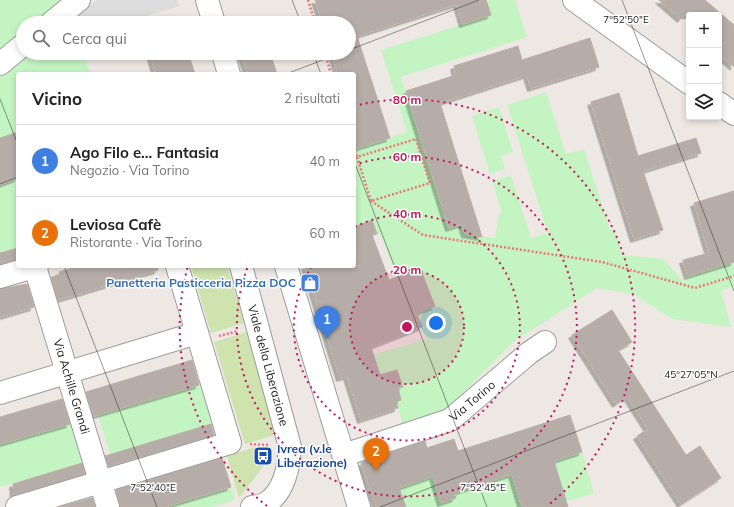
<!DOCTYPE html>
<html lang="it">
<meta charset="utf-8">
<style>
body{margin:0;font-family:Mulish,sans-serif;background:#f6f6f6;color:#222}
.controls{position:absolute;right:12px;top:12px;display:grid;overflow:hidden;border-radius:4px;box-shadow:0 2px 6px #0003}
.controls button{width:36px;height:36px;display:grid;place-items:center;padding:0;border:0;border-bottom:1px solid #e0e0e0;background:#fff;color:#222;font:20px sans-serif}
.you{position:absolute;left:436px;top:323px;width:14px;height:14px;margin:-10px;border:3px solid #fff;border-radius:50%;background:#1a73e8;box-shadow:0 0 0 6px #1a73e833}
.badge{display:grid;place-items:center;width:26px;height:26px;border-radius:50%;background:#ea580c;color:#fff;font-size:13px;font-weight:700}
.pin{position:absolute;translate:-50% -33px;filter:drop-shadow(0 1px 2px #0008)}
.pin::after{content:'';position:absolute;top:21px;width:14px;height:12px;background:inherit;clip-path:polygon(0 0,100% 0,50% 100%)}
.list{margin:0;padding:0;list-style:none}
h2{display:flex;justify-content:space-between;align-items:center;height:52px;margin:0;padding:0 16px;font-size:17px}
h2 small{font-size:13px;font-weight:400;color:#767676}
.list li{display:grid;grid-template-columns:26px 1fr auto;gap:12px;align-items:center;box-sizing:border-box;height:72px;padding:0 16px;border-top:1px solid #e0e0e0}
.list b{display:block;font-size:15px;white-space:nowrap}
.list p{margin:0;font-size:13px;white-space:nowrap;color:#767676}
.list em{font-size:13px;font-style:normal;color:#767676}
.icon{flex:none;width:22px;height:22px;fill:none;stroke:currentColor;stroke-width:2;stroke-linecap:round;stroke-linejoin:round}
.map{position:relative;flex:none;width:734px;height:507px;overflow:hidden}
.search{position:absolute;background:#fff;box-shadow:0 2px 6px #0003;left:16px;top:16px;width:340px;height:44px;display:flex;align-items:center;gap:10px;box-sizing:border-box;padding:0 14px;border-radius:22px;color:#767676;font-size:15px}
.panel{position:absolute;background:#fff;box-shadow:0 2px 6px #0003;left:16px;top:72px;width:340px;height:196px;border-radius:4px}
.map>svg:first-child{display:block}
</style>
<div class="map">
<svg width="734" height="507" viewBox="0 0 734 507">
<defs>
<filter id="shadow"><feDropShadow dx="-3.5" dy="3.5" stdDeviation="0" flood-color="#0004"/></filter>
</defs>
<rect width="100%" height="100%" fill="#ede8e3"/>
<g fill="#cee3ad">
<polygon points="191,266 227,266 244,323 211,333"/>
<polygon points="247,332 277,434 245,444 214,342"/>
<polygon points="259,446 265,464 239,498 227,456"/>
</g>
<g fill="#c5f4c3">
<polygon points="0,0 56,0 61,4 39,23 23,23 23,36 0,54"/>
<polygon points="486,0 515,0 527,37 401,77 448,228 462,224 465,234 495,238 499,214 502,213 492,181 511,175 531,238 548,233 507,105 546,92 566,154 584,149 610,230 614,229 623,255 663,259 684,282 688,276 734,262 734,286 721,291 731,327 673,319 633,294 597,288 514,341 442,414 404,427 396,402 401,400 398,388 403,387 398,370 380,375 373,355 426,339 417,313 435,306 420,268 397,277 380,233 377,234 372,220 354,227 354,187 358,185 354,174 354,149 407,132 381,50 491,15"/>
<polygon points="27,53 82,53 91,74 18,74 18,248 0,253 0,74"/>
<polygon points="499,107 513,152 501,156 505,169 490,174 472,116"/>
<polygon points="200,384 212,424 110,454 98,415"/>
<polygon points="73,422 85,462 0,487 0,444"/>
<polygon points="582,452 594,493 548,507 406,507 396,479 420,471 423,480 433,476 441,503 456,498 454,493 512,474 521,502 562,489 554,461"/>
<polygon points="231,487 235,500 212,507 164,507"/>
</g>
<polygon fill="#dcdcdc" points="97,0 177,0 179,6 140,18 142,23 68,23"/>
<g fill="#b6ada9" stroke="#bdaea7" filter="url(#shadow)">
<polygon points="315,0 486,0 491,15 463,24 457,4 357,36 390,138 354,149 354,74 338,74 332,53 349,53 349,23 323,23"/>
<polygon points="659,0 705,0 734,25 734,67 719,54 719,15 684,15 681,19"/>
<polygon points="590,38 599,67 531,88 527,75 440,103 482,237 465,234 462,224 449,228 406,91 456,75 454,66 518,46 522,60"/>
<polygon points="150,53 188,53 195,74 156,74"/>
<polygon points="241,53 270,53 277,74 248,74"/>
<polygon points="619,93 638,156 696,138 701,153 643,171 663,230 634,239 591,102"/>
<polygon points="18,132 18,178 0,185 0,138"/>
<polygon points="734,191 734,262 688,276 683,260 709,253 694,203"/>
<polygon points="372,220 377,234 372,235 389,280 420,268 435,306 417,313 422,327 371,347 380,375 397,370 403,387 398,388 401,400 396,402 398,408 361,420 347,376 340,378 305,266 361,266 354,248 354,227"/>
<polygon points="18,248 18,259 0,264 0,253"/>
<polygon points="80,266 158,266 158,270 58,300 51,277 60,275 59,272"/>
<polygon points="27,284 34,307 0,317 0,289"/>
<polygon points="612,310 632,342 618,350 686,455 700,446 721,478 681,504 637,436 648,429 627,396 616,404 572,335"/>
<polygon points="192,360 199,385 94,416 86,392"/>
<polygon points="62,399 70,424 0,444 0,417"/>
<polygon points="570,415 582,452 554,461 568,507 522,507 512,474 454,493 456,498 441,503 433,476 399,488 406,507 377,507 361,463 425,441 427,448 454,439 458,451"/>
<polygon points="211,424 214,435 109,466 105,456"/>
<polygon points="222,458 231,487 164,507 120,507 116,490"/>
<polygon points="82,463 85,474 14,495 13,484"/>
<polygon points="92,498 95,507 60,507"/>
</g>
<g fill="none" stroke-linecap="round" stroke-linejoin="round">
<defs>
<g id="minor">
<polyline points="207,0 214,23"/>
<polyline points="574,0 689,83"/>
<polyline points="51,23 79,0"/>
<polyline points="223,53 229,74"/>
<polyline points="0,64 23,45"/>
<polyline points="719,103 734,114"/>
<path id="s1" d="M 241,266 L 290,447 C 289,465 285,490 268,502 C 264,505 257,506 252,507"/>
<polyline points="286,266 359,507"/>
<path id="s2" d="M 35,267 L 108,507"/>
<polyline points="0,277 37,266"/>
<polyline points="0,393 197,333"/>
<path id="s3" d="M 344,455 L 450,420 L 529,353 L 545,342"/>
<polyline points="17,507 230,443 177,266"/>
</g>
</defs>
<use href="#minor" stroke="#9d9d9d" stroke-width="24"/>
<g stroke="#ec7577" stroke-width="2.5" stroke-dasharray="2 2" stroke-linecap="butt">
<polyline points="308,0 315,23"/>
<polyline points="325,53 331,74"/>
<polygon points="416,139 430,183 371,201 357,157"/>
<polyline points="354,147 357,157"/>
<polyline points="371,201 423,235 602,262 695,288 734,276"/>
<polyline points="219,336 238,331"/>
<polyline points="250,444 269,445"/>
</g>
<use href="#minor" stroke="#fff" stroke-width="22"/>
</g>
<path fill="none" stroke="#1c1c1c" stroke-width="1" stroke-opacity="0.45" d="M 292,0 L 301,23M 622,0 L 734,291M 349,50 L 479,0M 313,53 L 321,74M 286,74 L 341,53M 0,99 L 18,145M 354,161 L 487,507M 0,184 L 18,177M 64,266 L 157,507M 380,507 L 734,371"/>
<circle cx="407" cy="327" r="57" fill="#c2185b" fill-opacity=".12"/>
<g fill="none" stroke="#c2185b" stroke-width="2" stroke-dasharray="2 4">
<circle cx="407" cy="327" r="57"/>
<path d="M355 227A113 113 0 1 1 312 266"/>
<path d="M354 165A170 170 0 1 1 248 266"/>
<path d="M267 506A227 227 0 0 1 188 266M354 106A227 227 0 0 1 547 506"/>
</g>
<defs>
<symbol id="shop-square" viewBox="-11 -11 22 22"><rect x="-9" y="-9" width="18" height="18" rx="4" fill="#3f7fe0" stroke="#fff"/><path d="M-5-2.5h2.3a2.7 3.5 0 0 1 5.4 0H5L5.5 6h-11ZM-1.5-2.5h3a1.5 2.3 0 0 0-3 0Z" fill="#fff"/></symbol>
<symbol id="bus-square" viewBox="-11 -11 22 22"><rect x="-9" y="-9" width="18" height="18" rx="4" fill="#1a4fb4" stroke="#fff"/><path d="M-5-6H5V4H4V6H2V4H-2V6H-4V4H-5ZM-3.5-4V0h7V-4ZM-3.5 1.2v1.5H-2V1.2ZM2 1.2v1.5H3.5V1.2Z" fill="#fff"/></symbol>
</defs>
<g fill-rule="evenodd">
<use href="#shop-square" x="299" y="272" width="22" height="22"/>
<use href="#bus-square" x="252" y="445" width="22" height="22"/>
</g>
<g text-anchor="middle" stroke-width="3" stroke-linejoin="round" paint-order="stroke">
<g font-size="12" font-weight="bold" fill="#366cbe" stroke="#fff" text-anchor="end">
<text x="296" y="287">Panetteria Pasticceria Pizza DOC</text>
</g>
<g font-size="12" fill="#1c1c1c" stroke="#fff">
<text dy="4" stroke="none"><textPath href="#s1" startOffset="103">Viale della Liberazione</textPath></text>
<text dy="4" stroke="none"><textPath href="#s2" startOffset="125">Via Achille Grandi</textPath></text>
<text dy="4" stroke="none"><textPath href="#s3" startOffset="141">Via Torino</textPath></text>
</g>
<g font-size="12" font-weight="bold" fill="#164399" stroke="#fff" text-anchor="start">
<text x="277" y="453">Ivrea (v.le<tspan x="277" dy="14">Liberazione)</tspan></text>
</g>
</g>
<g font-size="10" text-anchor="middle" fill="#1c1c1c" stroke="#fff" stroke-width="3" stroke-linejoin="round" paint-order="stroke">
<text x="626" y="23">7°52'50"E</text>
<text x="691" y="378">45°27'05"N</text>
<text x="153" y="491">7°52'40"E</text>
<text x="483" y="491">7°52'45"E</text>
</g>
<circle cx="407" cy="327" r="6" fill="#c2185b" stroke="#fff" stroke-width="2"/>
<g font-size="12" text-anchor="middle" font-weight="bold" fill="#c2185b" stroke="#fff" stroke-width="3" stroke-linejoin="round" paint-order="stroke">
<text x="407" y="104">80 m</text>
<text x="407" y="161">60 m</text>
<text x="407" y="218">40 m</text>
<text x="407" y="274">20 m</text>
</g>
</svg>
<div class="controls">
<button>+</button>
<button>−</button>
<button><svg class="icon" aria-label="layers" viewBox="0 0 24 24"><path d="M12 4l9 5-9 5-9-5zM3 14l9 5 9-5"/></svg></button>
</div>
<div class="you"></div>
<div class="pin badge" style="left:327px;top:339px;background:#3f7fe0">1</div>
<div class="pin badge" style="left:376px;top:471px;background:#e8710a">2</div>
<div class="search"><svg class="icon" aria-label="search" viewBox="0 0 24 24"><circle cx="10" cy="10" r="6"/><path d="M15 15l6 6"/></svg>Cerca qui</div>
<section class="panel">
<h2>Vicino<small>2 risultati</small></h2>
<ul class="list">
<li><span class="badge" style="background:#3f7fe0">1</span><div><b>Ago Filo e... Fantasia</b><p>Negozio · Via Torino</p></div><em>40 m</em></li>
<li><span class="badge" style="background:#e8710a">2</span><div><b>Leviosa Cafè</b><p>Ristorante · Via Torino</p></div><em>60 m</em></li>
</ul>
</section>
</div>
